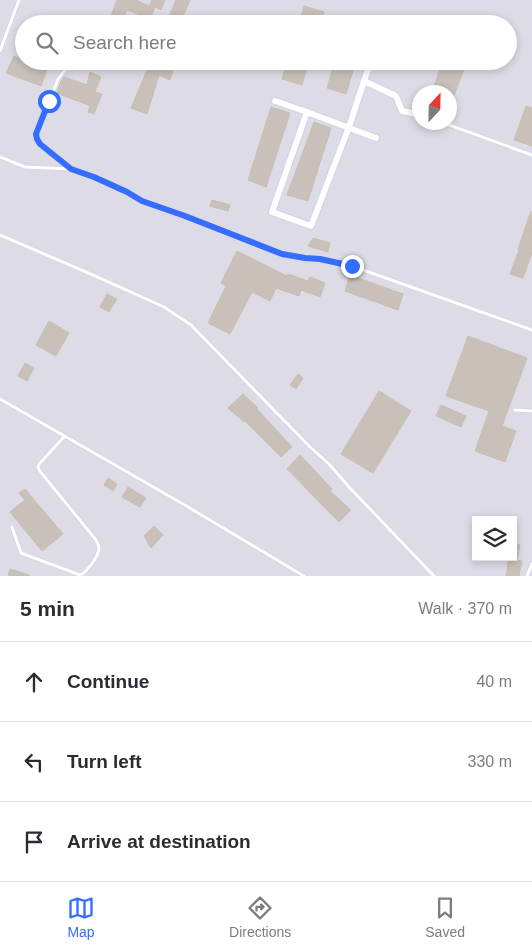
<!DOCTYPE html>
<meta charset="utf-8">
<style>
body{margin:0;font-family:Arial,sans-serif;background:#f7f7f7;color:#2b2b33}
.controls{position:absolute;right:15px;bottom:15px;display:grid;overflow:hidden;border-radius:0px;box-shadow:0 2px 8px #0003}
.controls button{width:45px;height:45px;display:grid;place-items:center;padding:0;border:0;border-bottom:1px solid #e1e1e2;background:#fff;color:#2b2b33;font:25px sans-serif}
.compass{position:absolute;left:412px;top:85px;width:45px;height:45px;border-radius:50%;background:#fff;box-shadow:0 2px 8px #0003;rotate:22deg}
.stop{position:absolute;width:15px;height:15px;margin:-11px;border:4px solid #346dff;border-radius:50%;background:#fff}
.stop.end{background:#346dff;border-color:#fff;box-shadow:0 1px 5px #0008}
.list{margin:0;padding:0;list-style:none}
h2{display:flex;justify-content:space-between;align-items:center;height:65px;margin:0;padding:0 20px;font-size:21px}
h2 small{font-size:16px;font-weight:400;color:#7c7c81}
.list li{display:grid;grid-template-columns:32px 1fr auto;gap:15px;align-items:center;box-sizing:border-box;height:80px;padding:0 20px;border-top:1px solid #e1e1e2}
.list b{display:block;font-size:19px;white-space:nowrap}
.list em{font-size:16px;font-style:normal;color:#7c7c81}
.icon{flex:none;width:28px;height:28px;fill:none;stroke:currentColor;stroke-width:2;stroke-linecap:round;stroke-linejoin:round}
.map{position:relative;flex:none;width:532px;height:576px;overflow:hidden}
.search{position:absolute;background:#fff;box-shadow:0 2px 8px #0003;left:15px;right:15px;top:15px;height:55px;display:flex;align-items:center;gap:12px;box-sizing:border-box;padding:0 18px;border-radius:28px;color:#7c7c81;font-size:19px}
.sheet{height:305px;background:#fff}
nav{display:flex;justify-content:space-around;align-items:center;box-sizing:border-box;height:70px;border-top:1px solid #e1e1e2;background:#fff;font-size:14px;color:#7c7c81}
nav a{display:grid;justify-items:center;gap:2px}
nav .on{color:#346dff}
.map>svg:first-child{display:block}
</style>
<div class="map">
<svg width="532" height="576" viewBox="0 0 532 576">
<rect width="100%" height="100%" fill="#ede3d9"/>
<path fill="#dddbe5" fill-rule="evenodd" d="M 0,0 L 532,0 L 532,576 L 0,576 ZM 24,24 L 508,24 L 508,61 L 24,61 ZM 420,92 L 450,92 L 450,122 L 420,122 ZM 476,520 L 513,520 L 513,557 L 476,557 Z"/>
<g fill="#c8c0b9" stroke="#c8bfb3">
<polygon points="117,0 136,0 149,6 152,0 165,0 161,10 155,7 150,19 127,10 122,24 116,24 109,21"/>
<polygon points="176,0 190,0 180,24 166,24"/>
<polygon points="304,6 324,12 321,24 299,24"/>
<polygon points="14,56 24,60 24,61 47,70 41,86 6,73"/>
<polygon points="151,61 165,61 163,67 173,71 170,80 159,75 147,114 131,108"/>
<polygon points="287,61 309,61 302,85 282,79"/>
<polygon points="335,61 356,61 346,94 327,88"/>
<polygon points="443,61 467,61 450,106 450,92 432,92"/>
<polygon points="90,72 101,77 95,92 102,94 94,114 88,112 90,106 57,93 61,81 64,77 87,85"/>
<polygon points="526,106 532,108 532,146 514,140"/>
<polygon points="271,107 290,113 266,187 248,180"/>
<polygon points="314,122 331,128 308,201 287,195"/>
<polygon points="212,200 230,205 228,211 210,206"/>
<polygon points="531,211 532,253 523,278 510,274 519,250 518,249"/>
<polygon points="313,238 330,243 328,252 308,246"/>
<polygon points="237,251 287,276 288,274 308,281 310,277 325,283 320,297 301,290 299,296 276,288 270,301 252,292 230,334 208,323 226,286 221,283"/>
<polygon points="350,275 403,294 398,310 345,291"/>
<polygon points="107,294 117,299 109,312 100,307"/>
<polygon points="49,321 69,333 56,356 36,345"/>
<polygon points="468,336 527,358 502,426 516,431 505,462 475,451 489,411 446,396"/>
<polygon points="25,363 34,368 27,381 18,376"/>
<polygon points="298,374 303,378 296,389 290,385"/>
<polygon points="379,391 411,411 373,473 341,454"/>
<polygon points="243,394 258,408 257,409 292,447 281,457 245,421 244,422 228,408"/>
<polygon points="441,405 466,416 461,427 436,416"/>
<polygon points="300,455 332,489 330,491 351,510 339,522 287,469"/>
<polygon points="108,478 117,484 113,491 104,485"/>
<polygon points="128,487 146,498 140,507 122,497"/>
<polygon points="25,489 63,534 42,551 10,512 25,500 19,493"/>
<polygon points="154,526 163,535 151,548 144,536"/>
<polygon points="513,544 520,545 517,560 522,561 519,576 506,576 509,557 513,557"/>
<polygon points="10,569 29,575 29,576 8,576"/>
</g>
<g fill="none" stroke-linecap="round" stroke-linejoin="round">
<defs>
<g id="lane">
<polyline points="0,51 19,0"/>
<polyline points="441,122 532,155"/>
<polyline points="0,157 25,167 71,169 94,177 127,193 142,201 185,216 282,253 305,258 320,259 352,266 532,330"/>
<polyline points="71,168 40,144 36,137 58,79 72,61"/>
<polyline points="0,235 93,275 164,307 191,325 310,447 329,464 349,487 434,576"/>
<polyline points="0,399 183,504 304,576"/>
<polyline points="515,410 532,411"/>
<path d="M 12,527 L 21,553 L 80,575 C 87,572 99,556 99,548 C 99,545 97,543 96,540 L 39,470 L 38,466 L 40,463 L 64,437"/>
<polyline points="527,576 532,564"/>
</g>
<g id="street">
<polyline points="371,61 364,81 396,96 402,111 417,114"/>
<polyline points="364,81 349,127 311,226 272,212 307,112 376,138"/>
<polyline points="275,101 307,112"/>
</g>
</defs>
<use href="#lane" stroke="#cfd5e4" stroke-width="4.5"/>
<use href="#street" stroke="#cfd5e4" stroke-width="8"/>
<use href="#lane" stroke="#fff" stroke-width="3"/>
<use href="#street" stroke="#fff" stroke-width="6"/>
</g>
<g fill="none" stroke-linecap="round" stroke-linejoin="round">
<polyline stroke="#346dff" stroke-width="6" points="49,101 36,134 37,139 40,144 71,169 94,177 127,192 142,201 185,216 282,254 305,258 320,259 352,266"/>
</g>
</svg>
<div class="controls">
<button><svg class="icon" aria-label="layers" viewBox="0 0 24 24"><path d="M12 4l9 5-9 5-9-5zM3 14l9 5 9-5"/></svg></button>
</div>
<svg class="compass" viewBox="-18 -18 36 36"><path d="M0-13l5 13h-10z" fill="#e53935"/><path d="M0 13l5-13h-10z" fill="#7c7c81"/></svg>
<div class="stop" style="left:49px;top:101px"></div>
<div class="stop end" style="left:352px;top:266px"></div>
<div class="search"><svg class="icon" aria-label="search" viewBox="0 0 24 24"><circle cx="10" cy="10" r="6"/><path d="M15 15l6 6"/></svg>Search here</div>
</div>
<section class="sheet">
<h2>5 min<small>Walk · 370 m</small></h2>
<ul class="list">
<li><svg class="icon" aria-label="ahead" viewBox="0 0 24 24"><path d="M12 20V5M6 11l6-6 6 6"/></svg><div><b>Continue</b></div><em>40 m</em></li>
<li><svg class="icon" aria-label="left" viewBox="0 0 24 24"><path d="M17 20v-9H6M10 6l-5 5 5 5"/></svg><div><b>Turn left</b></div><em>330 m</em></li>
<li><svg class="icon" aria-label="arrive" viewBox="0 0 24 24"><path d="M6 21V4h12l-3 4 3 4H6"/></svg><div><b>Arrive at destination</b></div></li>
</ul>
</section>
<nav>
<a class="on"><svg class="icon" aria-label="map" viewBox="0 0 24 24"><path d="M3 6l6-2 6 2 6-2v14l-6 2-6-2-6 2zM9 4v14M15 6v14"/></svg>Map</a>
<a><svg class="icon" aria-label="directions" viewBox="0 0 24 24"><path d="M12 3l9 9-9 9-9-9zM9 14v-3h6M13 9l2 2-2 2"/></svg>Directions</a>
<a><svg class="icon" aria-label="saved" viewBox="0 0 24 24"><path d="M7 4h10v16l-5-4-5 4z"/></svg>Saved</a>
</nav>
